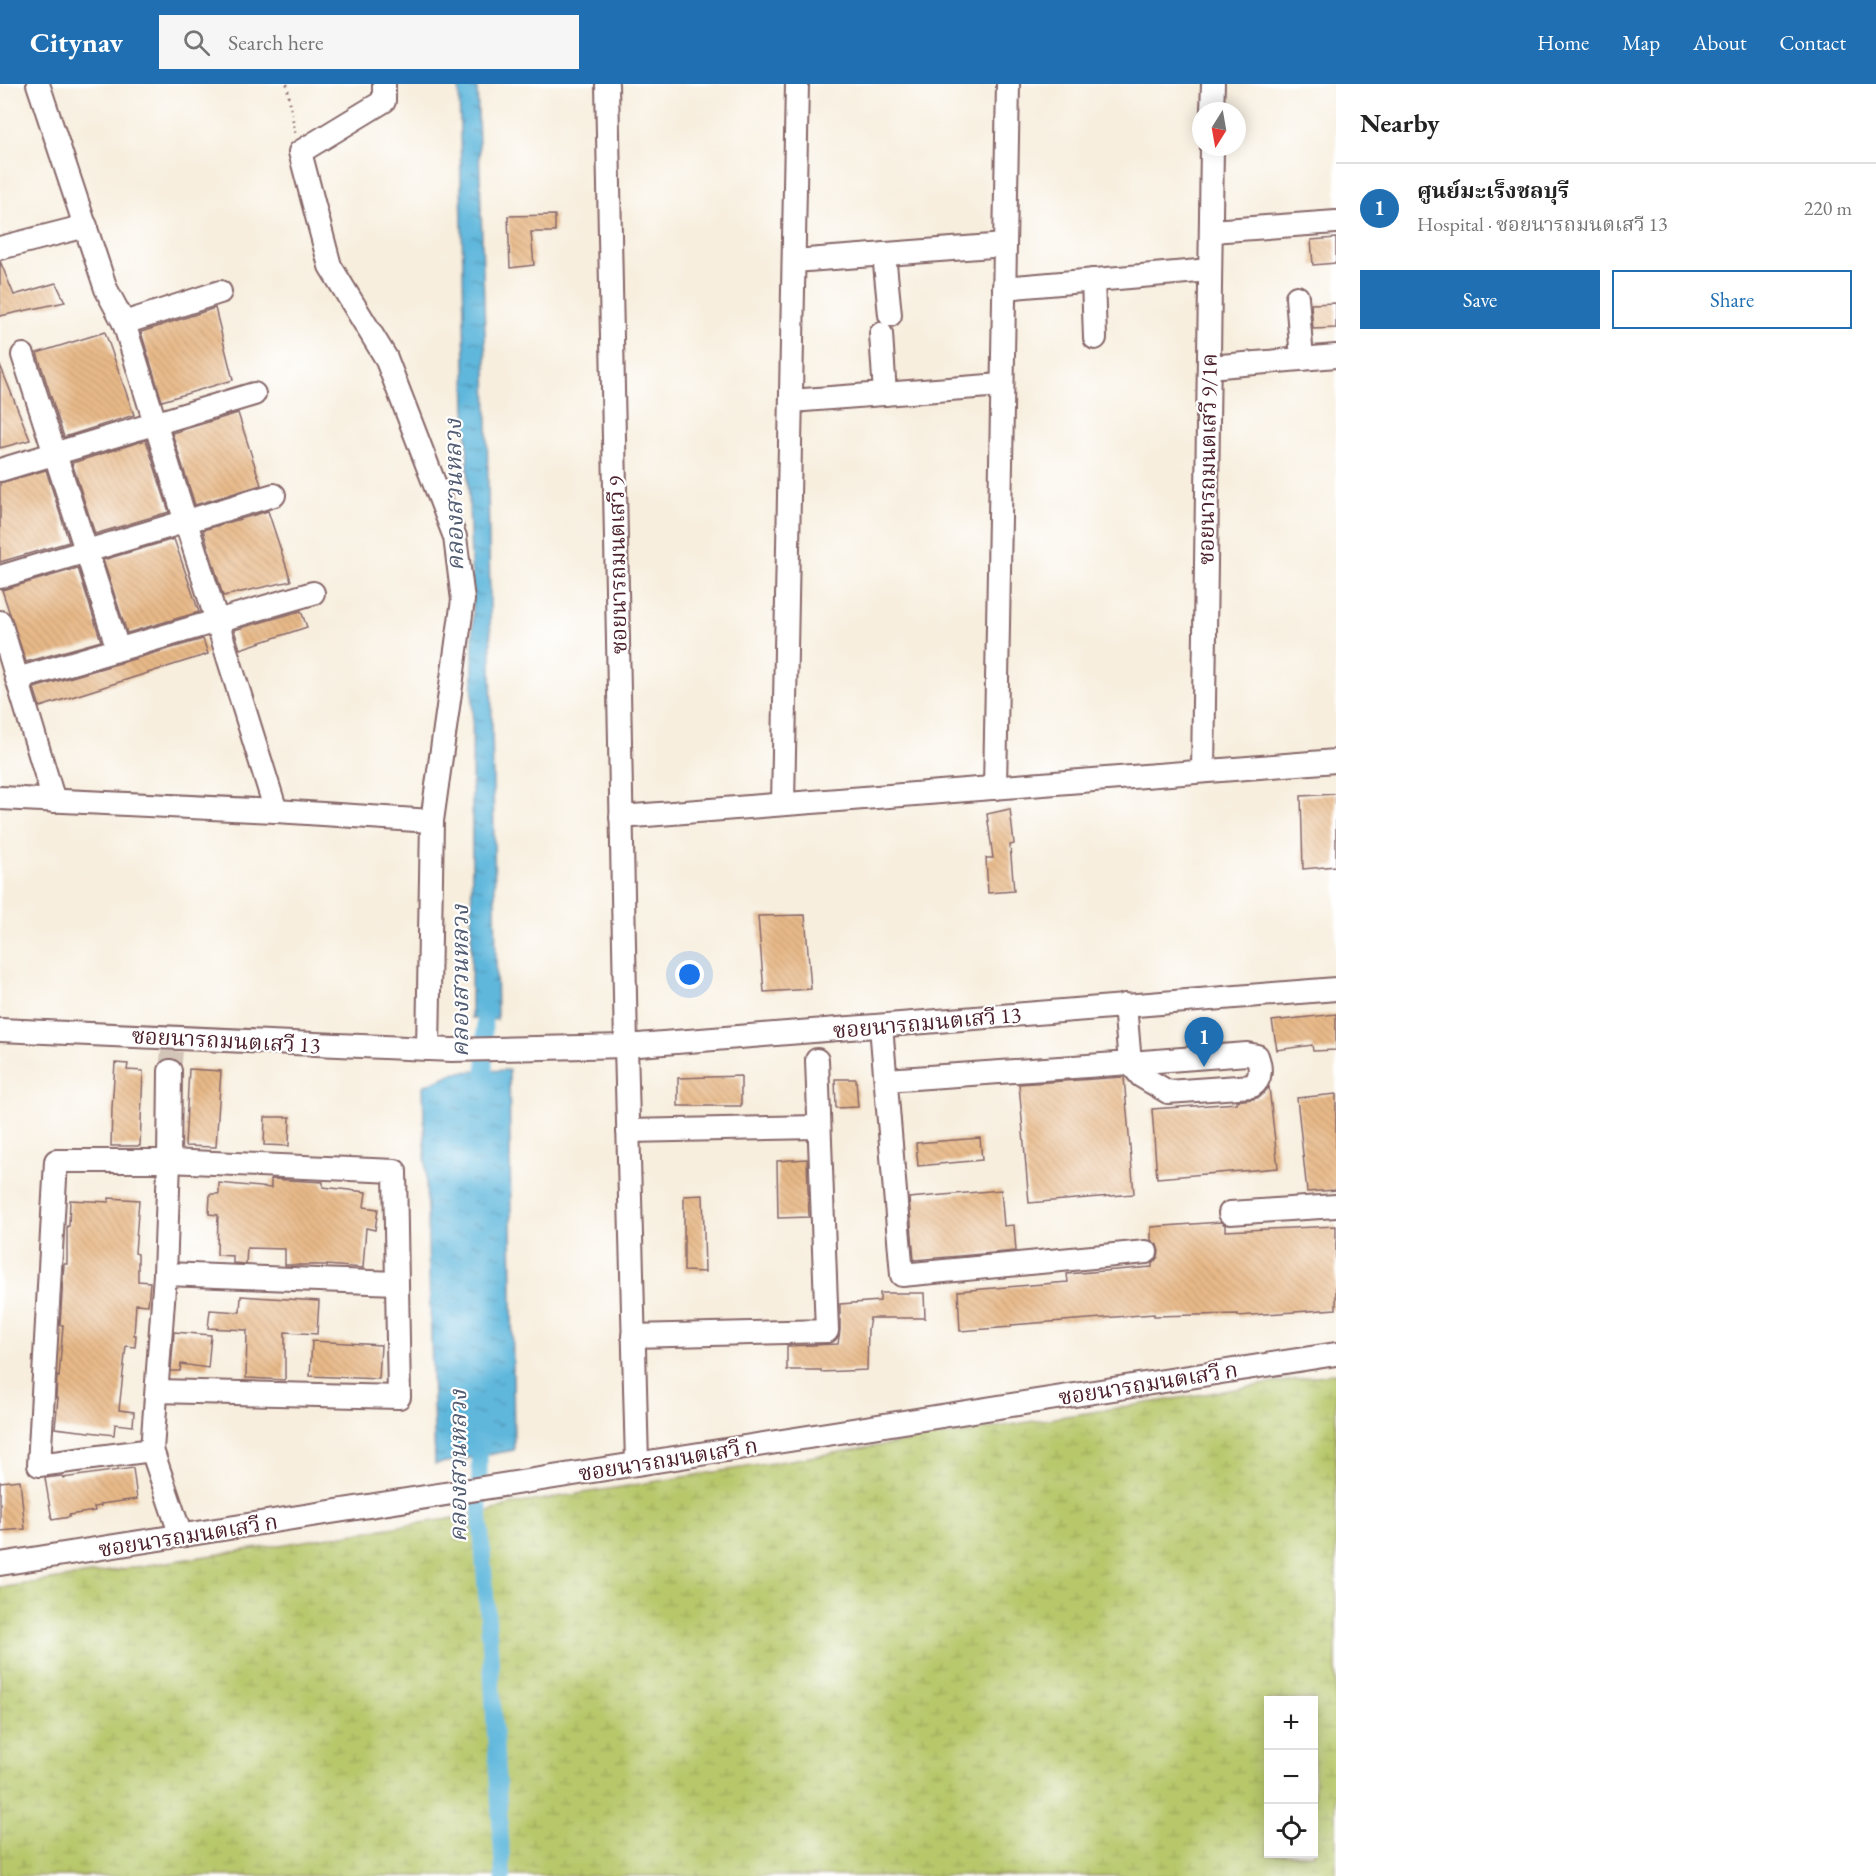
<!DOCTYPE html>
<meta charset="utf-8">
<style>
body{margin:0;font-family:"EB Garamond","Noto Serif Thai",serif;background:#f6f6f6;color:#222}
.controls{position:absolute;right:18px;bottom:18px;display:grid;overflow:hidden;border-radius:0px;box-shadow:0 3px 15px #0003}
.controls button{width:54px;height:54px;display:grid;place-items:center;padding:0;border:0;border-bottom:2px solid #e0e0e0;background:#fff;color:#222;font:30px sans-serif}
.compass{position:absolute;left:1192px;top:18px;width:54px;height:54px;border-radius:50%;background:#fff;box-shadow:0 3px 15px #0003;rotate:191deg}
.you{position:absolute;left:690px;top:891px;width:21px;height:21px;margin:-15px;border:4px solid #fff;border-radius:50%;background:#1a73e8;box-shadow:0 0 0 9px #1a73e833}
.badge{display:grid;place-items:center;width:39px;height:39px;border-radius:50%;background:#1f6fb2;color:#fff;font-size:20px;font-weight:700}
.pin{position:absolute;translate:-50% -50px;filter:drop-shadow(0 2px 3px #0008)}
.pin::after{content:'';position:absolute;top:32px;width:21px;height:18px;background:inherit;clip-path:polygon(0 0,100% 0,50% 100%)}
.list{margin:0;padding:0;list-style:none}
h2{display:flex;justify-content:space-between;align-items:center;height:78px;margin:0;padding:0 24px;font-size:26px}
h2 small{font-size:20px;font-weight:400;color:#767676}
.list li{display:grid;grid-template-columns:39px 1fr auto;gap:18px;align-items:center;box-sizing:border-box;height:90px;padding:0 24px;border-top:2px solid #e0e0e0}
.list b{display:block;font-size:22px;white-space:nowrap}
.list p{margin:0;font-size:20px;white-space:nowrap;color:#767676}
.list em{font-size:20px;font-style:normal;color:#767676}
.actions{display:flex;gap:12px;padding:18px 24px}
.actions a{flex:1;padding:14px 0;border:2px solid #1f6fb2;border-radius:0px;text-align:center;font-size:21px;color:#1f6fb2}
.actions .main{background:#1f6fb2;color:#fff}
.icon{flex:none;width:33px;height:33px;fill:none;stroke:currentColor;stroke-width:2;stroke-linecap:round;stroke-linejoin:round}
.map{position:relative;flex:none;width:1336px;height:1792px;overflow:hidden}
header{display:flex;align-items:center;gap:36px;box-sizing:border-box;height:84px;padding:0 30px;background:#1f6fb2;color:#fff}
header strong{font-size:28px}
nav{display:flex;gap:33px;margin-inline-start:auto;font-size:21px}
.search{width:420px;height:54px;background:#f6f6f6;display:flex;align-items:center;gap:15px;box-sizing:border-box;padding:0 21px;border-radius:0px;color:#767676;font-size:22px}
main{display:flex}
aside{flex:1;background:#fff}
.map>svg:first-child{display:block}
</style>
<header>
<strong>Citynav</strong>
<div class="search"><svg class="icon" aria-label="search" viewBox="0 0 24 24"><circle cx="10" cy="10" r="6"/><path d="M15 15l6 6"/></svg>Search here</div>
<nav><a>Home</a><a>Map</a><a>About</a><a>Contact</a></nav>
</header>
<main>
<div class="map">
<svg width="1336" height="1792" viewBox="0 0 1336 1792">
<defs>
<pattern id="wetland-marsh" width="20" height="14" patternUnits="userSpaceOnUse" patternTransform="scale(1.5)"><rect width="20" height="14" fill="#b7c76a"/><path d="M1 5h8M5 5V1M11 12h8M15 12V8" fill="none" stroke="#9faa5c"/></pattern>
<pattern id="water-ripples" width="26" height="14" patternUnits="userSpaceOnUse" patternTransform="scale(1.5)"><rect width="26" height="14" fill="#5fb7dc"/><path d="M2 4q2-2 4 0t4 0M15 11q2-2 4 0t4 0" fill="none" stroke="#5094b3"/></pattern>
<pattern id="building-back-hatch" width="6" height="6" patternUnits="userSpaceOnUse" patternTransform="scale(1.5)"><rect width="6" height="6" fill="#e8b988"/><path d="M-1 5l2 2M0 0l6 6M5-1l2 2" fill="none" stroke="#c89f76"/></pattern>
</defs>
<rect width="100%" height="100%" fill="#fff"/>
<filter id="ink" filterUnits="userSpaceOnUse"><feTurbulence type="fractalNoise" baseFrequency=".0167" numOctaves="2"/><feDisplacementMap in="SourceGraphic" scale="12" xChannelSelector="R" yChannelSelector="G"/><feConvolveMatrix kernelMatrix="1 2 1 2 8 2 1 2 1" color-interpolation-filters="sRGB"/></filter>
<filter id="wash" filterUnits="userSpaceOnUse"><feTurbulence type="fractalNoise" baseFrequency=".008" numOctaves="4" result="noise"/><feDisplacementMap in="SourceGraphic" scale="24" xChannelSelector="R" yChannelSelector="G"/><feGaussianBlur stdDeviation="1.35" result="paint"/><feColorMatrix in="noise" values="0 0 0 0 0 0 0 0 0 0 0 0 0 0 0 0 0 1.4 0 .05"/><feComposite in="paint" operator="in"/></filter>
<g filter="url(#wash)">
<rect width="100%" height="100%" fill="#f7eedd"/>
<path fill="url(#wetland-marsh)" stroke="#80734a" stroke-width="1.5" fill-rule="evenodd" d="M 1336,1289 L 1336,1792 L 0,1792 L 0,1504 L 486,1429 L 508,1421 ZM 1268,1616 L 1314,1616 L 1314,1770 L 1268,1770 Z"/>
<g fill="url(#water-ripples)" stroke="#546b84" stroke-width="1.5">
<polygon points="459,0 477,0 486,281 497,936 471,934 473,538 466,328"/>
<polygon points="509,986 514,1366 435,1380 423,1002 456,988"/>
</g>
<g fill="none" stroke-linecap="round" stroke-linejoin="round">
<g stroke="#5fb7dc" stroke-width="16">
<polyline points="484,913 485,1007"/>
<polyline points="480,1351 479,1420 490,1562 503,1792"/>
</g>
</g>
<g id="blocks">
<g fill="url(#building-back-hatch)">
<polygon points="555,131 555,148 531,148 534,181 510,184 508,132"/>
<polygon points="1336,154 1336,179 1313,181 1311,156"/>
<polygon points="0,177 14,211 56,199 65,218 0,232"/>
<polygon points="1336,219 1336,244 1313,245 1311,220"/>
<polygon points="215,224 233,296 162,317 141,248"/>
<polygon points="105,248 134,331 64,353 37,269"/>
<polygon points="0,281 30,356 0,364"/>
<polygon points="238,329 261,401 195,421 172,349"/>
<polygon points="146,356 169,428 95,450 72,379"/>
<polygon points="46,386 69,458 0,478 0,399"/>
<polygon points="268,427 291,497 223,512 203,446"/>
<polygon points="174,455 199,528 127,549 103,476"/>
<polygon points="78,484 101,557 26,578 2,506"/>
<polygon points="301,527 307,543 240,565 234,546"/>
<polygon points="203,555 208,570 40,623 34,604"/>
<polygon points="1336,710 1336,782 1303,785 1301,712"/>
<polygon points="1010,725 1014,760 1010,761 1014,807 988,809 986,774 993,774 987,730"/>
<polygon points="805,831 811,905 764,908 758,832"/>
<polygon points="1336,930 1336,966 1313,967 1312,961 1277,966 1272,937"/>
<polygon points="115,979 128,980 127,986 143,987 140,1062 111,1062 112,1024"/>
<polygon points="189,985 221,987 216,1063 185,1062"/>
<polygon points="741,992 741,1022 678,1022 678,994"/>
<polygon points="1124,993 1134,1110 1029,1119 1019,1000"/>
<polygon points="835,995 856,995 858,1023 836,1024"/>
<polygon points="1269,1003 1278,1084 1157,1094 1152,1025 1237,1019 1236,1017 1253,1015 1260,1013"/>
<polygon points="1336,1010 1336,1106 1307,1108 1297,1014"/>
<polygon points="265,1033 290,1033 289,1062 264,1061"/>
<polygon points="980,1054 982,1076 918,1082 916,1059"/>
<polygon points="807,1075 809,1133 778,1134 777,1077"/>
<polygon points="271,1095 323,1098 323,1103 366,1108 364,1123 378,1125 375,1146 366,1144 363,1184 326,1181 285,1181 285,1165 247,1164 246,1180 233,1179 233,1172 217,1171 218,1131 209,1130 210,1110 219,1110 219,1099 271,1104"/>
<polygon points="1001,1106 1004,1142 1014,1141 1016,1167 914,1176 909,1114"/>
<polygon points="703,1111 705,1188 684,1187 684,1112"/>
<polygon points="109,1114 139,1116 135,1169 138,1170 138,1197 150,1198 148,1221 136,1220 134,1251 136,1251 135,1263 126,1262 119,1326 134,1328 133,1342 115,1340 114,1351 55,1344 58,1314 56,1314 57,1292 59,1293 63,1241 60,1241 64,1180 67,1180 67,1142 69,1142 70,1116 109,1118"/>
<polygon points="1221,1138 1225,1141 1225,1147 1336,1142 1336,1225 1238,1232 1238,1230 1154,1232 1154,1230 1011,1241 1011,1243 960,1247 958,1207 1068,1198 1067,1190 1152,1183 1152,1180 1158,1173 1159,1167 1157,1161 1151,1156 1151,1143"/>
<polygon points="880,1209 924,1209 925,1234 870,1234 868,1245 867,1286 821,1288 821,1286 787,1286 787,1262 838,1260 840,1246 840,1220 880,1217"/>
<polygon points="241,1212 319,1217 317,1250 285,1248 285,1296 246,1294 247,1246 208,1244 210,1226 240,1228"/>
<polygon points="174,1248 211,1251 208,1284 181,1280 180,1287 171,1287"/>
<polygon points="312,1257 381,1261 379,1295 310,1292"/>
<polygon points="133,1384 137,1415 100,1420 101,1422 94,1423 95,1427 69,1431 69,1433 52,1436 45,1394 62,1392 63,1394"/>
<polygon points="20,1396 25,1445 0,1447 0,1398"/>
</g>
</g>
</g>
<g filter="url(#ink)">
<use href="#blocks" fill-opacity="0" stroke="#876769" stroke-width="1.5"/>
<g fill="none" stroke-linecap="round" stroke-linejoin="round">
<polyline stroke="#d4c5b9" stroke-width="22" stroke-dasharray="22 11" stroke-linecap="butt" points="170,987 172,967"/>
<defs>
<g id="minor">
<polyline points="38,0 106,205 124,239 276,727"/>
<polyline points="384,0 384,17 300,68 330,182 386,274 455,453 463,516 432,737 428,965"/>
<polyline points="607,0 626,962 637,1379"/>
<polyline points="1212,27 1213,0"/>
<polyline points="1211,147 1336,138"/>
<polyline points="0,164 86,142"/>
<polyline points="884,170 890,231"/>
<polyline points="794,177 1005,161"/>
<polyline points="1093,196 1095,254"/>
<polyline points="1004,204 1210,186"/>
<polyline points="1297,213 1302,275"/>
<polyline points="124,239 220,208"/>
<polyline points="881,250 885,310"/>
<polyline points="23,271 118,565"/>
<polyline points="1209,283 1336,272"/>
<polyline points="791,317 1002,301"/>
<polyline points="0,386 254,310"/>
<polyline points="0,493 274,411"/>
<polyline points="0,538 54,717"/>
<polyline points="17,595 313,509"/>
<polyline points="1203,687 1212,63"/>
<polyline points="995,704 1008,0"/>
<polyline points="0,714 276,727 432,737"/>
<polyline points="783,720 797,0"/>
<polyline points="621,733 1336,677"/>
<polyline points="881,942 902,1191 1146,1168"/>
<polyline points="0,946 452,966 626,962 1336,905"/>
<polyline points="170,987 169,1077 165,1190 152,1366 181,1452"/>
<path d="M 886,996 L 1130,979 L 1141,992 L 1168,1008 L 1252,1002 C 1262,995 1261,983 1257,972 L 1247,970 L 1130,979 L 1125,921"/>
<polyline points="628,1047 818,1043"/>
<polyline points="1230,1129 1336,1122"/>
<polyline points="165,1190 396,1199"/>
<polyline points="633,1252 827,1247 817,976"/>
<polyline points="152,1366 39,1381 56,1077 169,1077 395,1087 399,1313 157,1307"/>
<polyline points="0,1480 1336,1270"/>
</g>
</defs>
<use href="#minor" stroke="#876769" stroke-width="26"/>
<polyline stroke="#876769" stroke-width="3" stroke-dasharray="1.5 4.5" stroke-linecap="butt" points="287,0 295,49"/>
<use href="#minor" stroke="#fff" stroke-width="22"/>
</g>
</g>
<g text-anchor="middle" stroke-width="4.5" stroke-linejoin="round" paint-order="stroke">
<g font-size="22" fill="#4a1f2b" stroke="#fff">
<text transform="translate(1207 375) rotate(-89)" y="8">ซอยนารถมนตเสวี 9/1ค</text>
<text transform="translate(617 481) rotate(-91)" y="8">ซอยนารถมนตเสวี 9</text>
<text transform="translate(927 938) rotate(-5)" y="8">ซอยนารถมนตเสวี 13</text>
<text transform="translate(226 956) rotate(3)" y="8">ซอยนารถมนตเสวี 13</text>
<text transform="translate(1148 1299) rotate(-9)" y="8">ซอยนารถมนตเสวี ก</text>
<text transform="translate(668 1375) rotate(-9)" y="8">ซอยนารถมนตเสวี ก</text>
<text transform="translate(188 1451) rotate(-9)" y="8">ซอยนารถมนตเสวี ก</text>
</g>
<g font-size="24" font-style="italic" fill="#525c72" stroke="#fff">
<text transform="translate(454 411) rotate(-91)" y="8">คลองสวนหลวง</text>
<text transform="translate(460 897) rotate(-90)" y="8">คลองสวนหลวง</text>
<text transform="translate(458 1382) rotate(-90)" y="8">คลองสวนหลวง</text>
</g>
</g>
</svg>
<div class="controls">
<button>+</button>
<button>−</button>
<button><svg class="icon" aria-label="locate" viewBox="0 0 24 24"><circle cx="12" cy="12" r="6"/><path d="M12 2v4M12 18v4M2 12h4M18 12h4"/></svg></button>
</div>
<svg class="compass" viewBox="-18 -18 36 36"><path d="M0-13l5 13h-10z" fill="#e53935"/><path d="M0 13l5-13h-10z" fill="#767676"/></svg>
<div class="you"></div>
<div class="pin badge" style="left:1204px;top:983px">1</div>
</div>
<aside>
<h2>Nearby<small></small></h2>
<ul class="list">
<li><span class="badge">1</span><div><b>ศูนย์มะเร็งชลบุรี</b><p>Hospital · ซอยนารถมนตเสวี 13</p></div><em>220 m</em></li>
</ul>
<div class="actions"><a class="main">Save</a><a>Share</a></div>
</aside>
</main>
